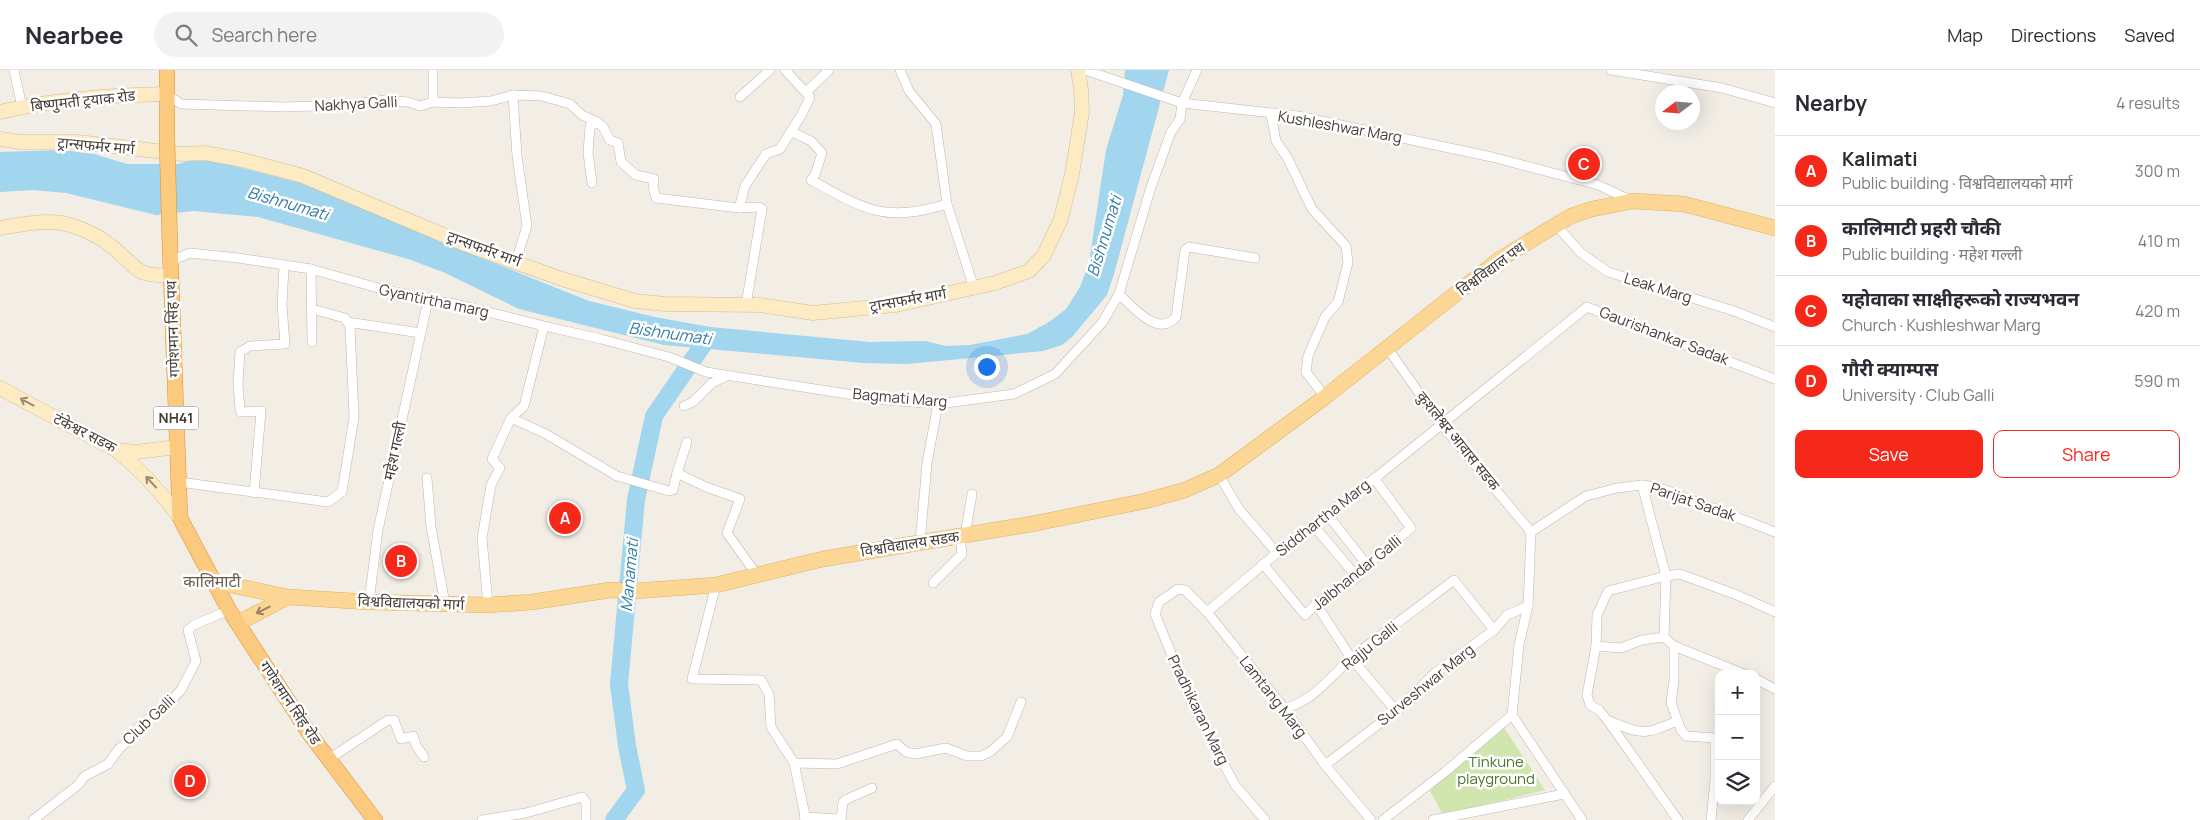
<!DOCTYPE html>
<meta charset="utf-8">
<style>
body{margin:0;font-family:Manrope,"Noto Sans Devanagari",sans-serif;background:#f2f2f3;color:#2b2b33}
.controls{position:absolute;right:15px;bottom:15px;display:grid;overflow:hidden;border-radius:10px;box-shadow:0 5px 20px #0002}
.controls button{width:45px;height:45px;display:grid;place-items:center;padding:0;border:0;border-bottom:1px solid #e1e1e2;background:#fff;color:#2b2b33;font:25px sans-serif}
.compass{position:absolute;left:1655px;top:15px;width:45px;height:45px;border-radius:50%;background:#fff;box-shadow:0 5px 20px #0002;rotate:254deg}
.you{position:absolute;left:986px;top:296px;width:18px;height:18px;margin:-12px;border:4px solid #fff;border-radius:50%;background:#1a73e8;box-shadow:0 0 0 8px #1a73e833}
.badge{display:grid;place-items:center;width:32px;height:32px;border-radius:50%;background:#f52819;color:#fff;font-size:16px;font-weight:700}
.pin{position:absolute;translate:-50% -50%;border:2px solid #fff;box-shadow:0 1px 5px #0006}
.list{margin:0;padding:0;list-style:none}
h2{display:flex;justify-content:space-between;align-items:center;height:65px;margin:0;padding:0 20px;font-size:21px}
h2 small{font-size:16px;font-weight:400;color:#7c7c81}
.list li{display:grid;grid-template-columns:32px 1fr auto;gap:15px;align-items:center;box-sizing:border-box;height:70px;padding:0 20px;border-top:1px solid #e1e1e2}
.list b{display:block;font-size:19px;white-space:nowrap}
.list p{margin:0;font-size:16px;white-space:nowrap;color:#7c7c81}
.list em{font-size:16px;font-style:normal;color:#7c7c81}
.actions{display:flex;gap:10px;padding:15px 20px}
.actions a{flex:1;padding:11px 0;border:1px solid #f52819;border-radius:10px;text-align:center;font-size:18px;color:#f52819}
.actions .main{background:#f52819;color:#fff}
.icon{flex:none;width:28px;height:28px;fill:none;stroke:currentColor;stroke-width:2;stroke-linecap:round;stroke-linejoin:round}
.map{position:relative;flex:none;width:1775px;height:750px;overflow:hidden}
header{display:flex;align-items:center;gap:30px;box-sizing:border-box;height:70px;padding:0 25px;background:#fff;border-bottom:1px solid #e1e1e2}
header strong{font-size:24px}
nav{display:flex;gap:28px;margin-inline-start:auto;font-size:18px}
.search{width:350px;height:45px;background:#f2f2f3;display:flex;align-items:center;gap:12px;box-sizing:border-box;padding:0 18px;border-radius:28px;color:#7c7c81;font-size:19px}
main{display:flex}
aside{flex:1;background:#fff}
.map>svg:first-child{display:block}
</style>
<header>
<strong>Nearbee</strong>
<div class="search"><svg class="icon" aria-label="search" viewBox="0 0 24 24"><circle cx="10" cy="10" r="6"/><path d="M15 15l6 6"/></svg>Search here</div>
<nav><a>Map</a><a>Directions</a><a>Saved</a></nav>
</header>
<main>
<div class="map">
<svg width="1775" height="750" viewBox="0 0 1775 750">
<rect width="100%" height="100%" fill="#f2ede5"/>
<polygon fill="#d1e6ae" points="1501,653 1545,720 1443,745 1430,721"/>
<polygon fill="#a2d5ee" points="1125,0 1169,0 1114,204 1107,225 1072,267 1062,275 1043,281 907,294 863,293 664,275 519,239 443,202 408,189 258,147 193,141 156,145 66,123 33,120 0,122 0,82 63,80 94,84 127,94 178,94 188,91 211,91 234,96 313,116 386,145 452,176 589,231 655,247 710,257 870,272 925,271 946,276 970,275 1027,264 1049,252 1066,239 1080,217 1089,193 1106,80 1123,25"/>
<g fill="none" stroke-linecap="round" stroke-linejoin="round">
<polyline stroke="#a2d5ee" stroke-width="18" points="614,750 636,720 627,676 619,614 636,430 654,346 707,269"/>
<defs>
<g id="minor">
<polyline points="14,0 22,37"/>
<polyline points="900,0 909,21 936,54 947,134 974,218"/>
<polyline points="1085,0 1182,33 1298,46 1492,87 1598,115 1632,131"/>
<polyline points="1611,0 1722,18 1775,33"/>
<polyline points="806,22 829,0"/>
<polyline points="166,24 181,34 285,37 345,35 386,30 408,32 420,36 433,32 460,33 491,31 513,25"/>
<polyline points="740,27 770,0"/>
<polyline points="433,32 433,0"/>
<polyline points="1271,45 1276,71 1288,89 1312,139 1346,176 1348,193 1338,232 1325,247 1308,286 1306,302 1325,327"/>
<polyline points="597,52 603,57 610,70 618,73 621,92 636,105 654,109 653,117 656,128 739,138 745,116 766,84 780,79 802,44 810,27 785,0"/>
<path d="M 792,62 L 811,71 L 822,83 L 815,105 L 811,110 C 865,140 885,153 947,134"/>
<polyline points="739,138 759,137 762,139 746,235"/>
<polyline points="1556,155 1581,183 1608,202 1734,241 1775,257"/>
<polyline points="516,191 527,156 517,86 513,25 542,26 570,34 582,45 597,52 590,56 588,83 592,113"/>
<polyline points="173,196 175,189 190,183 238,188 311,199 385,220 406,224 428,230 456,234 544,256 601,269 669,287 706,302 886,330 938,334 1014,324 1055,304 1102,253 1119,224 1151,117 1171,62 1180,49 1182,33 1197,0"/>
<polyline points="311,199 312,272"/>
<path d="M 1119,224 C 1133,237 1158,268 1176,247 L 1185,180 L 1189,177 L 1255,188"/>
<polyline points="347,252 421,263"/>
<polyline points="1388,279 1441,354 1531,462"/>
<polyline points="684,336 693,332 712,313 727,306"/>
<polyline points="511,348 546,364 617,406 669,421 673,420 677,403 706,417 740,429 727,463 757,505"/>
<polyline points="677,403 687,372"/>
<polyline points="1219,405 1239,439 1277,483"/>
<polyline points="427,408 431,457 445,534"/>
<polyline points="179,412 328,432 342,422 354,347 350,256 345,248 312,239"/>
<polyline points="1642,415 1666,506 1680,504 1737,525 1775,542"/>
<polyline points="254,423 261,341 241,342 240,339 238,314 240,282 250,276 285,274 282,235 284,196"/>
<polyline points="1328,445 1367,495"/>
<polyline points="1313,455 1357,507"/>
<polyline points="1531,462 1528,536 1519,575 1512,645 1582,750"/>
<polyline points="1531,462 1586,426 1617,418 1642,415 1663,419 1775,462"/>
<polyline points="965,465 972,424"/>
<polyline points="920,473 927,393 938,334"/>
<polyline points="1263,494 1305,545 1316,534 1357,507 1367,495 1411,458 1374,408"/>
<polyline points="933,513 962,484 960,466"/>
<polyline points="716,515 692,609 761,610 769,624 771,657 794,693 806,750"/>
<polyline points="369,532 378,460 428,230"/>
<polyline points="1316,534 1351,588 1396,641"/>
<polyline points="488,535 482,468 491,415 500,398 492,389 511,348 524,336 544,256"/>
<polyline points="1207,542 1277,483 1379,405 1587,237 1775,309"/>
<polyline points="1664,567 1666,506 1608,521 1597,545 1596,576 1621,578 1642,570 1664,567 1674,576 1744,604"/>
<polyline points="1596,576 1587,625 1590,635 1599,640 1608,651 1678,750"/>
<polyline points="1674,576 1674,610 1671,633 1681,660 1686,666 1715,668 1715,710 1711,750"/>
<polyline points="1756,609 1775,619"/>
<path d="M 1284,638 C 1313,633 1332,604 1354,586 C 1387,560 1421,535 1454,510 L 1494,560"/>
<path d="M 1609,651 C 1642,664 1643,666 1677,651"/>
<polyline points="329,689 388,650 394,650 401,669 413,666 416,675 424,687"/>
<polyline points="794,693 837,694 897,674 906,682 915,684 946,678 967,686 981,686 990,682 1007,667 1021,632"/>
<polyline points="1325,695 1396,641 1435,603 1494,560 1507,545 1528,536"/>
<polyline points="804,747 841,749 843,733 845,730 872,718"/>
<polyline points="33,750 78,715 85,706 108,694 119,679 132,667 141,654 165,637 181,620 196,591 188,560 194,555 229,540"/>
<polyline points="482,750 526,743 582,727 586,732 586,750"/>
<polyline points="1265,750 1235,715 1191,632 1155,544 1159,532 1178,519 1185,520 1207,542 1284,638 1325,695 1371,750"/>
<polyline points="1383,750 1445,702 1512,645"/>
<polyline points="1433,750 1564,724"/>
<polyline points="1748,750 1775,716"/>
</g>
<g id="secondary">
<path d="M 0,42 C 55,29 110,25 166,24"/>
<polyline points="0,69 20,72 78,72 182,84 205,83 243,90 303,106 467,175 562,209 635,231 665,234 760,235 813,243 896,235 995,213 1029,201 1044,185 1061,149 1072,104 1082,42 1081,19 1078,0"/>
<path d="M 0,158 C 24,154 50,148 73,156 C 86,160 100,167 111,176 C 135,194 134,208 171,205"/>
<polyline points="0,318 116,380 136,382 177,377"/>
<path d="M 116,380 C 141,400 161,422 180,448"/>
</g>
<g id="primary">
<polyline points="212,511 288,527 369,532 488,535 532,532 610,520 635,521 716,515 823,489 1037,453 1145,431 1185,420 1219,405 1325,327 1500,189 1571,146 1592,139 1633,131 1684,134 1775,158"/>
<polyline points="238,553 288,527"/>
</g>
<g id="trunk">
<polyline points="167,69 167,0"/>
<polyline points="170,178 180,448 229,540 309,663 375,750"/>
</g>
</defs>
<use href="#minor" stroke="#c0b7ab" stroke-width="10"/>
<use href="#secondary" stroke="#d1bd96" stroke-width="15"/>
<use href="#primary" stroke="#e0b164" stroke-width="16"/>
<use href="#trunk" stroke="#d99137" stroke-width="16"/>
<use href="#minor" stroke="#fff" stroke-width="9"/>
<use href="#secondary" stroke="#fdebc4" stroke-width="14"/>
<use href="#primary" stroke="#fcd694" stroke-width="15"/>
<use href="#trunk" stroke="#fbca7e" stroke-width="15"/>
<defs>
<polyline id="trunk-bridge" points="167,69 170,178"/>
</defs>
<use href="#trunk-bridge" stroke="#d99137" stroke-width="16" stroke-linecap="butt"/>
<use href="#trunk-bridge" stroke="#fbca7e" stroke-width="15"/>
</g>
<defs><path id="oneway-shaft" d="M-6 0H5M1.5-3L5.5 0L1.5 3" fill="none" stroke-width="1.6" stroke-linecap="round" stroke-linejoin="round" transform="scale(1.25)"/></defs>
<g stroke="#978b75">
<use href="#oneway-shaft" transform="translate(27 332) rotate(-152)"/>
<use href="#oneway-shaft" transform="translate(151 412) rotate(-133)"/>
</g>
<use stroke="#978260" href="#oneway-shaft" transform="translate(263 540) rotate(153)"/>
<g text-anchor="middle" stroke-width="5" stroke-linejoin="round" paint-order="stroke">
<rect fill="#fff" stroke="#7c7772" stroke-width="1" x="153.5" y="336.5" width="45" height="23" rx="4"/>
<g font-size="14" font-weight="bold" fill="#443d35">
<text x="176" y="353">NH41</text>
</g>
<g font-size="15" fill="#443d35" stroke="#fff">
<text transform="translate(83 31) rotate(-6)" y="5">बिष्णुमती ट्रयाक रोड</text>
<text transform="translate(356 34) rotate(-3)" y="5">Nakhya Galli</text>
<text transform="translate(1340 57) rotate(10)" y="5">Kushleshwar Marg</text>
<text transform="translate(96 76) rotate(5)" y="5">ट्रान्सफर्मर मार्ग</text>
<text transform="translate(484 179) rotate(20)" y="5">ट्रान्सफर्मर मार्ग</text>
<text transform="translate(1491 199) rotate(-36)" y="5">विश्वविद्याल पथ</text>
<text transform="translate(1658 218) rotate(17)" y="5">Leak Marg</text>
<text transform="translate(908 230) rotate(-10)" y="5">ट्रान्सफर्मर मार्ग</text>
<text transform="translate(434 231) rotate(12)" y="5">Gyantirtha marg</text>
<text transform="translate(173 259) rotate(-92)" y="5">गणेशमान सिंह पथ</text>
<text transform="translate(1664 266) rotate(21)" y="5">Gaurishankar Sadak</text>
<text transform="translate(900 328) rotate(5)" y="5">Bagmati Marg</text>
<text transform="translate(85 363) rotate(27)" y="5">टंकेश्वर सडक</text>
<text transform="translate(1458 371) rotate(51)" y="5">कुशलेश्वर आवास सडक</text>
<text transform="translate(395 381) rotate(-78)" y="5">महेश गल्ली</text>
<text transform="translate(1693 432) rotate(19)" y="5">Parijat Sadak</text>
<text transform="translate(1323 448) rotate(-38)" y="5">Siddhartha Marg</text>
<text transform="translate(910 474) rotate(-9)" y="5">विश्वविद्यालय सडक</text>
<text transform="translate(1357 503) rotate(-39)" y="5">Jalbhandar Galli</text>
<text transform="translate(411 533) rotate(2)" y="5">विश्वविद्यालयको मार्ग</text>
<text transform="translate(1370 576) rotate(-39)" y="5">Rajju Galli</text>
<text transform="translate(1426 615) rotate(-39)" y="5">Surveshwar Marg</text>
<text transform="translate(1273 627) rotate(52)" y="5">Lamtang Marg</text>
<text transform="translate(290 633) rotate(56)" y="5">गणेशमान सिंह रोड</text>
<text transform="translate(1198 640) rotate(64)" y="5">Pradhikaran Marg</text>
<text transform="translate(149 650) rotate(-43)" y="5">Club Galli</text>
</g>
<g font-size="15" fill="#4c742a" stroke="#fff">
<text x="1496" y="697">Tinkune<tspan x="1496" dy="17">playground</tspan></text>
</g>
<g font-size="16" font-style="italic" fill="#2f7da5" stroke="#fff">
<text transform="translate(288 133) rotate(16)" y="6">Bishnumati</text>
<text transform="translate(1104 166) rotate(-73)" y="6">Bishnumati</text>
<text transform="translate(670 263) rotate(8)" y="6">Bishnumati</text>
<text transform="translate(629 505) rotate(-85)" y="6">Manamati</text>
</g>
<g font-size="16" fill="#675a4c" stroke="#fff">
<text x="212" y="517">कालिमाटी</text>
</g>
</g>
</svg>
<div class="controls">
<button>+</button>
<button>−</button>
<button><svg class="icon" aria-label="layers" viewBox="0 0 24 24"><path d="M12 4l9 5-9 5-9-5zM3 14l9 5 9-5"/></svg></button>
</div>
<svg class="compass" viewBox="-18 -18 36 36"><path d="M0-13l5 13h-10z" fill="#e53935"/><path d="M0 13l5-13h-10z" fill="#7c7c81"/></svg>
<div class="you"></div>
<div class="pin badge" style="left:565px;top:448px">A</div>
<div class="pin badge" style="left:401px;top:491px">B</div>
<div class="pin badge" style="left:1584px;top:94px">C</div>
<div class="pin badge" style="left:190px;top:711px">D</div>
</div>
<aside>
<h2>Nearby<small>4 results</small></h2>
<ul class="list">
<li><span class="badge">A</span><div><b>Kalimati</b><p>Public building · विश्वविद्यालयको मार्ग</p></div><em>300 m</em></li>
<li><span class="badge">B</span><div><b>कालिमाटी प्रहरी चौकी</b><p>Public building · महेश गल्ली</p></div><em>410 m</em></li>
<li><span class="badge">C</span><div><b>यहोवाका साक्षीहरूको राज्यभवन</b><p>Church · Kushleshwar Marg</p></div><em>420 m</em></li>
<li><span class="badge">D</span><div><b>गौरी क्याम्पस</b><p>University · Club Galli</p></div><em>590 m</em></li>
</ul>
<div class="actions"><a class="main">Save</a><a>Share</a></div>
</aside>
</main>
